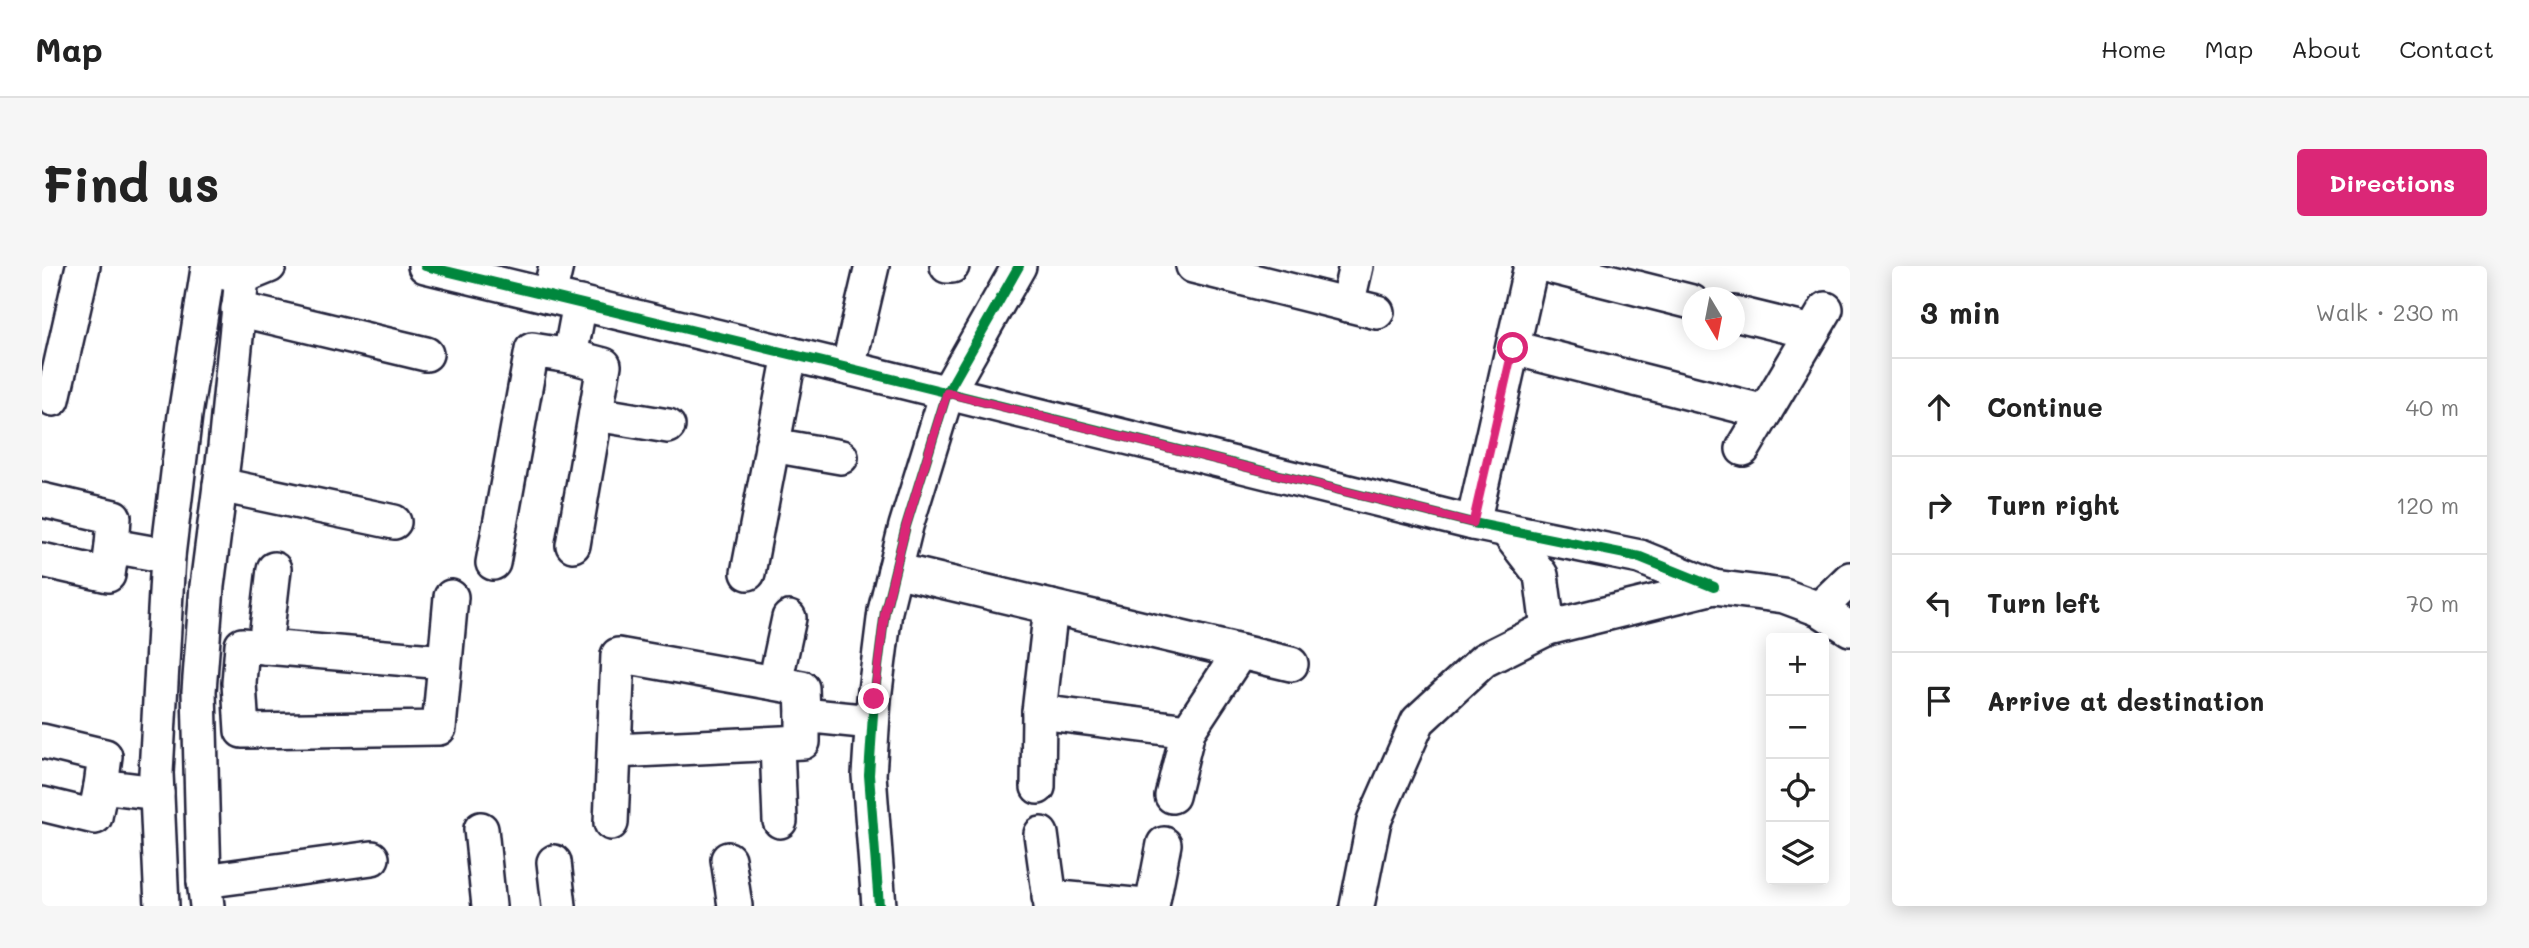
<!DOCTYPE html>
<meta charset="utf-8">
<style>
body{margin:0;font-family:Mali,sans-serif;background:#f6f6f6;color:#222}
.controls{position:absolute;right:21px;bottom:21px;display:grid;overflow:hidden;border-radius:7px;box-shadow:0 4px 18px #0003}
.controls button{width:63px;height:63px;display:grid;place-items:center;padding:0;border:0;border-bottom:2px solid #e0e0e0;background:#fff;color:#222;font:35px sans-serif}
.compass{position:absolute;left:1640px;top:21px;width:63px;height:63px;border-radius:50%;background:#fff;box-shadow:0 4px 18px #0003;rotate:170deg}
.stop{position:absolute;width:21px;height:21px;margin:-16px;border:5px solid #db2777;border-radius:50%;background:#fff}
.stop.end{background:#db2777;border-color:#fff;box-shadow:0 2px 7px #0008}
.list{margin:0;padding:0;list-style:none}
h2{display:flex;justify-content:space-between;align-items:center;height:91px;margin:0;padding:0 28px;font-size:30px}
h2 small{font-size:23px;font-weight:400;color:#767676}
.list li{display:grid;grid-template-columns:46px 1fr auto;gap:21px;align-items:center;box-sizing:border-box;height:98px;padding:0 28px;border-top:2px solid #e0e0e0}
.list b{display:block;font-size:26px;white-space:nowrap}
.list em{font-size:23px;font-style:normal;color:#767676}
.icon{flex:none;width:38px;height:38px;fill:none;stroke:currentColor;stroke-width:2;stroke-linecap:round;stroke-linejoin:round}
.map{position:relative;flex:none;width:1808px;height:640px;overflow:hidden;border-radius:7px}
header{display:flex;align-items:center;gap:42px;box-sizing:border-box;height:98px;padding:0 35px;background:#fff;border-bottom:2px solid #e0e0e0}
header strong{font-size:33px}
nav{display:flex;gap:38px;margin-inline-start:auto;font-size:24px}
.intro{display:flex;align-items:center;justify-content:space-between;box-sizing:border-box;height:168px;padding:0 42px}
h1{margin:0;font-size:49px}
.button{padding:18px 32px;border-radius:7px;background:#db2777;color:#fff;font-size:24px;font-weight:700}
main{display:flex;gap:42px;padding:0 42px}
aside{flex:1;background:#fff;border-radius:7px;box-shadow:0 4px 18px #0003}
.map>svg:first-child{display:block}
</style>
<header>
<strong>Map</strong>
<nav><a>Home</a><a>Map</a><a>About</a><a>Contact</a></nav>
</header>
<div class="intro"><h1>Find us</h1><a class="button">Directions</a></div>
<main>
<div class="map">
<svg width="1808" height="640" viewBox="0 0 1808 640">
<rect width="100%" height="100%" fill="#fff"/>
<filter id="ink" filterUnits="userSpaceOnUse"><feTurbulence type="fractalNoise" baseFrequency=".0143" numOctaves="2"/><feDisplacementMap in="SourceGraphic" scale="14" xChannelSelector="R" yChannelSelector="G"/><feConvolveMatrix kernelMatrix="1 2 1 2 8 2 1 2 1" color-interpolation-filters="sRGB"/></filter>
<g filter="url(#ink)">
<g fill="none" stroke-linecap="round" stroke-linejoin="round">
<defs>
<g id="minor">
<polyline points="383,0 806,102 1431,257 1598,291 1672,321"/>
<polyline points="905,0 910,0"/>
<polyline points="1151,0 1335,46"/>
<polyline points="1507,0 1650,36"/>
<polyline points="179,6 200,11 227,0"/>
<polyline points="507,30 514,0"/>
<polyline points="1305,39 1314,0"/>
<polyline points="196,43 384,88"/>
<polyline points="1692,47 1770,66"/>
<polyline points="1471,82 1723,146"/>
<polyline points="528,90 562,99 531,279"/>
<polyline points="806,102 830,0"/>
<polyline points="11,133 41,0"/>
<polyline points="554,148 626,160"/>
<polyline points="730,179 799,191"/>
<polyline points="1701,183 1784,43"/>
<polyline points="178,219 352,256"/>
<polyline points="0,234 72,251 70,280"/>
<polyline points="1431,257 1489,0"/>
<polyline points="1465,265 1499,309 1506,362"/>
<polyline points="0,294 66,309 70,280 126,290"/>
<polyline points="451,297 490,84 528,90 538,37"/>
<polyline points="853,304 1249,398"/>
<polyline points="706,307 748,88"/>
<polyline points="1777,343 1808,313"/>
<polyline points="223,381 232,303"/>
<polyline points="403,396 200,379 197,417 200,465 397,462 409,331"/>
<polyline points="733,417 747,352"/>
<polyline points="997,446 1146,465"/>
<polyline points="0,475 63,490 59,520"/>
<polyline points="735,478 738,555"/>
<polyline points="573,485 761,476 761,449 830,456"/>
<polyline points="996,521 997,446 1009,341"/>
<polyline points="1130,530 1146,465 1198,386"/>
<polyline points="0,538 53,551 59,520 115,527"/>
<polyline points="569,557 576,389 760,422 761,449"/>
<polyline points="439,563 447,640"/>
<polyline points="999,568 1009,640"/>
<polyline points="686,593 693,640"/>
<polyline points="512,596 517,640"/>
<polyline points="162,615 330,592"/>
<polyline points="1007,631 1103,640"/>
<polyline points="120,640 114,507 126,290 143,149 166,3"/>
<polyline points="165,640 162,615 157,425 165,320 183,181 200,11"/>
<polyline points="837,640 827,509 832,433 843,345 864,260 905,127 977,0"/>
<polyline points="1110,640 1122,578"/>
<polyline points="1315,640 1332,555 1376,455 1442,394 1506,362 1672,321 1742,330 1777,343 1808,363"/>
</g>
</defs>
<use href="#minor" stroke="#22223b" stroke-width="38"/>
<use href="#minor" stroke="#fff" stroke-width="33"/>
<defs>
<g id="cycleway">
<polyline points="383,0 806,102 1431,257 1598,291 1672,321"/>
<polyline points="837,640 827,509 832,433 843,345 864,260 905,127 977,0"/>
</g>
</defs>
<use href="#cycleway" stroke="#fff" stroke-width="15"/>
<use href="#cycleway" stroke="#00873e" stroke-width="10"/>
</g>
</g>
<g fill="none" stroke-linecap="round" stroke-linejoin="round" filter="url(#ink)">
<polyline stroke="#db2777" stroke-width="9" points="832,433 843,345 864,260 905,127 1431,257 1471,82"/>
</g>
</svg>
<div class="controls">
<button>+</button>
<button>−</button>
<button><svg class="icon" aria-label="locate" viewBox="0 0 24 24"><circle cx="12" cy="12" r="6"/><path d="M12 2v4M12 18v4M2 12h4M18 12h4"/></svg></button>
<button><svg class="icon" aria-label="layers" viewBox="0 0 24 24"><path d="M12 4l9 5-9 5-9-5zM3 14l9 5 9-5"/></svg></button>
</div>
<svg class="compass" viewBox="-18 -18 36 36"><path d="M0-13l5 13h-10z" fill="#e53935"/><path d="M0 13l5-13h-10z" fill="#767676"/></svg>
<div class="stop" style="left:1471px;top:82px"></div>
<div class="stop end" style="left:832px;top:433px"></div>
</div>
<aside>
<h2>3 min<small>Walk · 230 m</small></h2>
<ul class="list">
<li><svg class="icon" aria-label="ahead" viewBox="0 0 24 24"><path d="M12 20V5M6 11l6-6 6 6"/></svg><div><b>Continue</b></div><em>40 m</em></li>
<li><svg class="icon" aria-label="right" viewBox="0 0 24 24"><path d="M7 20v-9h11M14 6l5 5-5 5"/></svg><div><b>Turn right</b></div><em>120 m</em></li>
<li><svg class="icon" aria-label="left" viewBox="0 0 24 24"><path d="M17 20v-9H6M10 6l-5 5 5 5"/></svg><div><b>Turn left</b></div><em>70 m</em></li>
<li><svg class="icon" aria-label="arrive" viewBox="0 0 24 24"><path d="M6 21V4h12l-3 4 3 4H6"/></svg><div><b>Arrive at destination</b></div></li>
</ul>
</aside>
</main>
